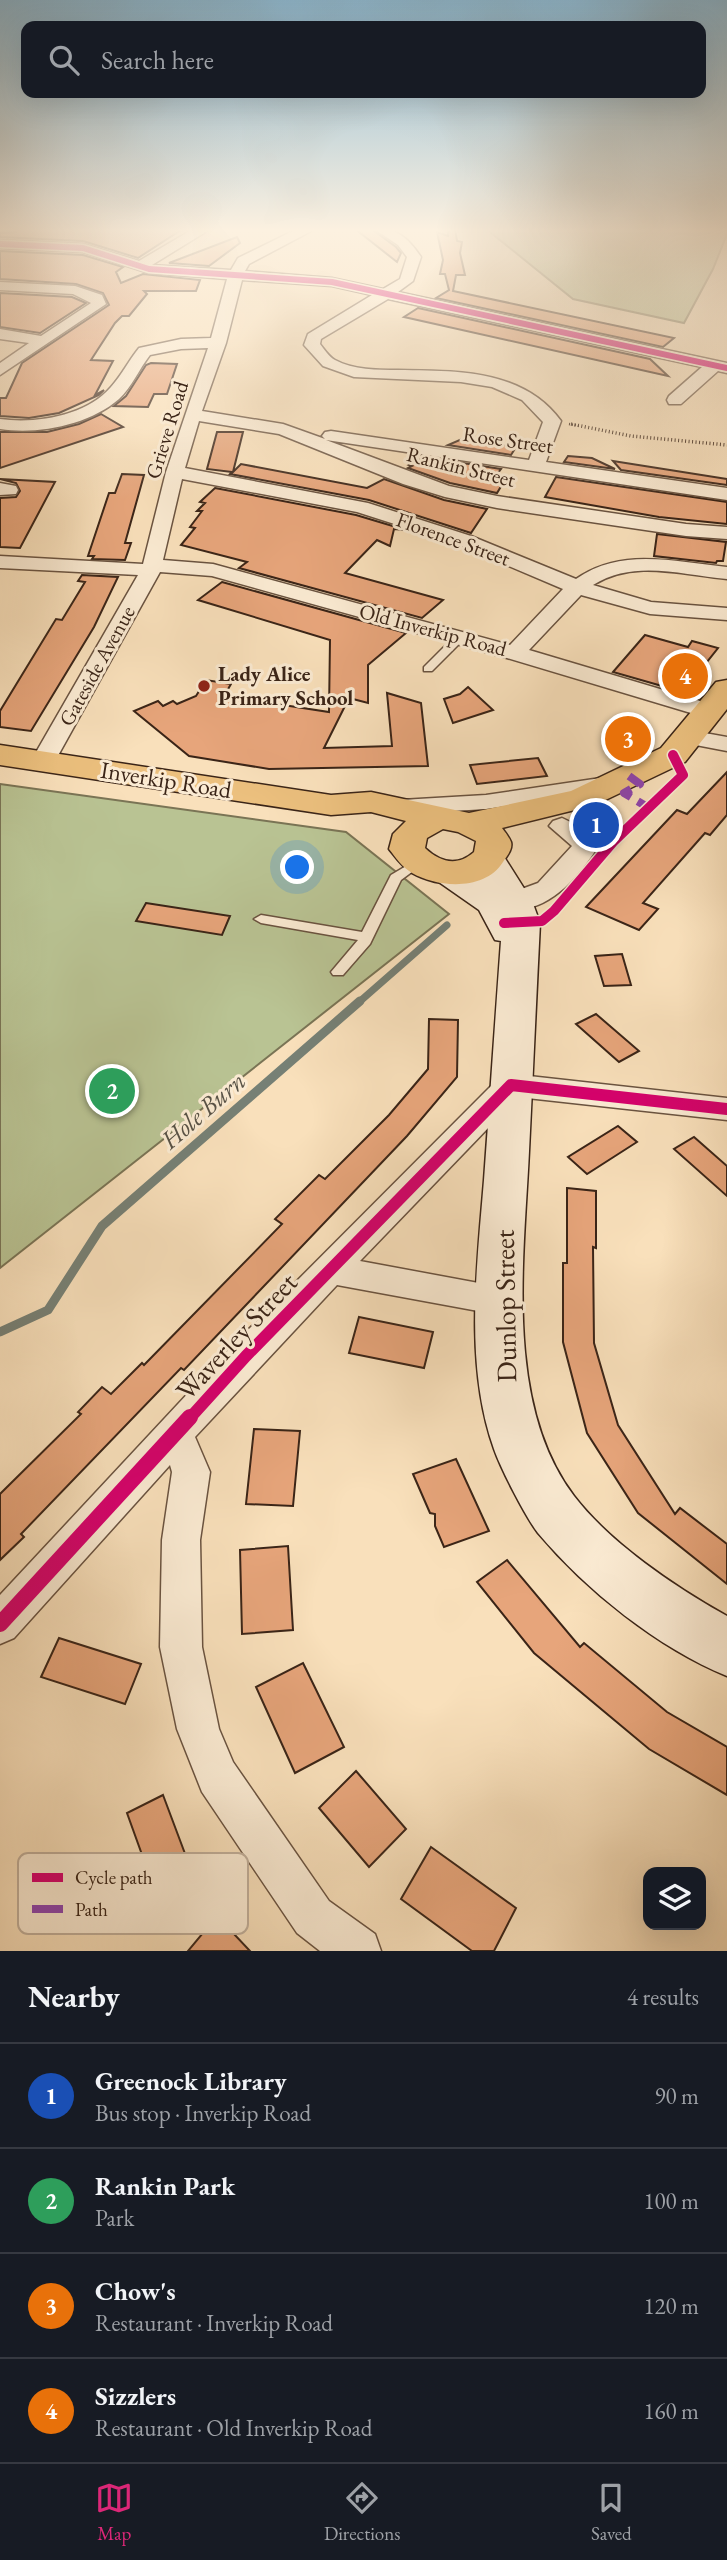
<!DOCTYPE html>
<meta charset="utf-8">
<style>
body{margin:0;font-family:"EB Garamond",serif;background:#242831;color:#f1f3f6}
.controls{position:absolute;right:21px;bottom:21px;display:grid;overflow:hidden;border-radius:14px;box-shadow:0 7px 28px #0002}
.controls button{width:63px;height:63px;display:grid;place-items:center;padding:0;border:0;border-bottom:2px solid #363941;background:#171b24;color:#f1f3f6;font:35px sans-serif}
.you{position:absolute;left:298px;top:868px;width:24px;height:24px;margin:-18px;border:5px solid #fff;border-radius:50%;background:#1a73e8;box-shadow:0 0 0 10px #1a73e833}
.badge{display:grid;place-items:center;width:46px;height:46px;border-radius:50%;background:#db2777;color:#fff;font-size:23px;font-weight:700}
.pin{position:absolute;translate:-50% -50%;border:4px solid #fff;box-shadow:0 2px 7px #0006}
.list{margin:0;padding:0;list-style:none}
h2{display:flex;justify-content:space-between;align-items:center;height:91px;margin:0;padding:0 28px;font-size:30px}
h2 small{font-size:23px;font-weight:400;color:#9ea1a6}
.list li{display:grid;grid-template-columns:46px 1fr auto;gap:21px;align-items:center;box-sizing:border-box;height:105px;padding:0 28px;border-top:2px solid #363941}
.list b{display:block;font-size:26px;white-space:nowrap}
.list p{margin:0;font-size:23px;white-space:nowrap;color:#9ea1a6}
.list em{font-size:23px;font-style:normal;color:#9ea1a6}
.icon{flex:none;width:38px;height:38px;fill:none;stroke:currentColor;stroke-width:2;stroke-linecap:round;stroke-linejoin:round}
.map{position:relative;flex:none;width:727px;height:1951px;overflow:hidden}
.search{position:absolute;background:#171b24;box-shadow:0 7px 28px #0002;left:21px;right:21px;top:21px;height:77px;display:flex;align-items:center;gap:18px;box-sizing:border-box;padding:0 24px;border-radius:14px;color:#9ea1a6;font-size:26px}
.sheet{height:511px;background:#171b24}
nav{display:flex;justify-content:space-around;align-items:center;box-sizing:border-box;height:98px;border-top:2px solid #363941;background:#171b24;font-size:19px;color:#9ea1a6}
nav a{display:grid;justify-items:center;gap:4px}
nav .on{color:#db2777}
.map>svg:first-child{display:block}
</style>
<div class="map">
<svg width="727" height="1951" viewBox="0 0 727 1951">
<rect width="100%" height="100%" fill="#f9e0bb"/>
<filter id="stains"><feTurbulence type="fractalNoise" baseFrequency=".00286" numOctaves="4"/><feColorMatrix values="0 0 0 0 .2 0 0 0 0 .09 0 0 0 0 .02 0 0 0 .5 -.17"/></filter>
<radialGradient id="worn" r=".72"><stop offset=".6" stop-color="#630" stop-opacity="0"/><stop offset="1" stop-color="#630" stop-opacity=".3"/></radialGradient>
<g fill="#b9c393" stroke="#7a7455" stroke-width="2">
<polygon points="485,228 727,228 727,234 713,269 684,323 573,299"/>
<polygon points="0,784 346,832 449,914 0,1268"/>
</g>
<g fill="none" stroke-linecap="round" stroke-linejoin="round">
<polyline stroke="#768075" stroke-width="7" points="358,1003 447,925"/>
<polyline stroke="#768075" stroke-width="9" points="0,1332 48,1310 102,1226 360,1001"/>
</g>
<g fill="#e7a57b" stroke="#3a2417" stroke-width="2">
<polygon points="16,228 184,228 138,258 83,241 0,237 0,233 16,232"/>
<polygon points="354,228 370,228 396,247 401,253 397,262"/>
<polygon points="449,228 455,228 457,241 462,242 460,253 465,275 456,275 453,291 674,338 663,347 436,298 449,290 445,274 440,274 443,260 437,232 448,236"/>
<polygon points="237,237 240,243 209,266 169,263"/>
<polygon points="0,251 83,255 123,267 116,272 121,283 143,274 200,280 196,291 144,291 147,294 129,316 122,316 115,323 91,360 113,361 95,395 104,390 99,395 59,413 29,418 0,416 0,398 6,398 22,363 109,305 103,293 76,284 0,279"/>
<polygon points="0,293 72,297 86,303 40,333 0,327"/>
<polygon points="418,308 650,359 668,376 404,317"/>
<polygon points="151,363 177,364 167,394 154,394 148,407 114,406 126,396 146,365"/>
<polygon points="101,414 123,427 0,468 0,432 47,432 79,424"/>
<polygon points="217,432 243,432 233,472 241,464 367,488 384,479 444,500 487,509 471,533 369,500 230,474 232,472 207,469"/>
<polygon points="462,439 516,447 511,455 448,445"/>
<polygon points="568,456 592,458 615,469 564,462"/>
<polygon points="424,457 501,469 491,482 503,483 497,493 450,483 408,468 412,466 409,465"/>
<polygon points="613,461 727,479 727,485 621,470"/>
<polygon points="122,474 144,475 125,543 131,543 125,560 92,559 94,556 88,556 109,493 115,493"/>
<polygon points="556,477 727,502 727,524 659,517 545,497"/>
<polygon points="0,479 55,482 20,548 0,547 0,498 16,497 20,491 16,483"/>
<polygon points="215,488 356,515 406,530 394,529 390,546 377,540 345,573 443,600 422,618 239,568 247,562 181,545 195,528 190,527 202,511 197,511 205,503 200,502"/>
<polygon points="657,534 726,542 723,561 717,561 716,563 654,556"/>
<polygon points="82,575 118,577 94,627 31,731 0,727 0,711 56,619 62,620 85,582 78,581"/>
<polygon points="222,582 406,633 368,665 368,703 349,698 324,748 392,746 387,693 421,703 428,766 269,769 189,756 134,711 158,701 163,706 173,701 177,704 196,696 206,680 231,684 224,696 329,712 330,640 198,600"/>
<polygon points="645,635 688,647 692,641 718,648 683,692 613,672"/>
<polygon points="468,687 493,710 453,723 444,699 460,694"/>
<polygon points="538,758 547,776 477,784 470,765"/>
<polygon points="727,772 727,815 710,835 705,833 643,903 658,909 639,930 586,907 677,810 687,814"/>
<polygon points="146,903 230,916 222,935 136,921"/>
<polygon points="622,954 631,985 604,986 595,956"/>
<polygon points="596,1014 639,1051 619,1062 576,1024"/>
<polygon points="429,1019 458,1020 457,1077 407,1136 184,1370 181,1368 21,1534 24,1537 0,1560 0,1494 81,1414 78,1412 102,1387 111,1394 142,1363 144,1365 282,1224 275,1219 319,1175 325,1179 389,1115 428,1069"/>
<polygon points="618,1126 637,1142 587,1174 568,1157"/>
<polygon points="694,1137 727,1166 727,1196 674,1149"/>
<polygon points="567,1188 596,1191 596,1248 593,1247 594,1343 618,1425 675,1514 680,1508 727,1544 727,1584 638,1513 587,1433 563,1342 563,1263 567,1263"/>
<polygon points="359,1317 433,1332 424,1368 349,1353"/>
<polygon points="254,1429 300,1431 293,1506 246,1504"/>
<polygon points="456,1459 489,1531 444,1547 435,1526 435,1514 430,1513 413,1474"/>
<polygon points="288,1546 293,1630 242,1634 240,1550"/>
<polygon points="507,1560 580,1647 584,1643 667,1712 727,1747 727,1795 649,1749 534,1653 477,1582"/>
<polygon points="59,1638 141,1664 125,1704 41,1677"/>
<polygon points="303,1663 344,1747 295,1773 256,1687"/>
<polygon points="356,1771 406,1829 369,1867 319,1808"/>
<polygon points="163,1795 199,1891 162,1910 127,1813"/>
<polygon points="431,1847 516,1908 494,1951 472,1951 401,1899"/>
<polygon points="217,1916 250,1951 188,1951"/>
</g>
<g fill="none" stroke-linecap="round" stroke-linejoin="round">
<defs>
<g id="service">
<polygon points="459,635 464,638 463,640 432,671 424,671 424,667 455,636"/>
<polygon points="418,859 424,863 401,880 370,944 343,975 333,975 331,972 358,940 261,923 254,919 261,915 362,932 391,875"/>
</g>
<g id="minor">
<path d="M 195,228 L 212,228 L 152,265 L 231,270 L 238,258 L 299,228 L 317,228 L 249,264 L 245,271 L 332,278 L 383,289 L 400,279 L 407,257 L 398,245 L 373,228 C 397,228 408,238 421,257 L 413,281 L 398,292 L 727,363 L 727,373 L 718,371 L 681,404 L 669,404 L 667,400 L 669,396 L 702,367 L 388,299 L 321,339 L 320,344 C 324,349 329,357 335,360 C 353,370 378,370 398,370 C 457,371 523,369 561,421 L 546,462 L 727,488 L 727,500 L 326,440 L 449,486 L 497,496 L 686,524 L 727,527 L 727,539 L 686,536 L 497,508 L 445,497 L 403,484 L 279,434 L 199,421 L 185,468 L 368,503 L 471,536 L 576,579 C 622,547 674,562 727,567 L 727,579 C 681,575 635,559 593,585 L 651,602 L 727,608 L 727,620 L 650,614 L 581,595 L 529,650 L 717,706 L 720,711 L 717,716 L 701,716 L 507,658 L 212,576 L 160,572 L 55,761 L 51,766 L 35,766 L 31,761 L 138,575 L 0,568 L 0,556 L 143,564 L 166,472 L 208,348 L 181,349 L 150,355 C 139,369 132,387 119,399 C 89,425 38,435 0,429 L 0,419 C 36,424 86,416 111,387 C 122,375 129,360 139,348 L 181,339 L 211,338 L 227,279 L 149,273 L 83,252 L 0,248 L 0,240 L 83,244 L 139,261 ZM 242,280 L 332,286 L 372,295 L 308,334 L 304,345 L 323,366 L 354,377 L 461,382 L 492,387 L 522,400 L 543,422 L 529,460 L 331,431 L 325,432 L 322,436 L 325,439 L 283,424 L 202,411 L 226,343 ZM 182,479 L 357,512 L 457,544 L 563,589 L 510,645 L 213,564 L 163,560 Z"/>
<polygon points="0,282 75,286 102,295 106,304 0,375 0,363 29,343 0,339 0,329 41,336 91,303 73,294 0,290"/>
<polygon points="0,483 16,486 18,490 16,494 0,495"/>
<polygon points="688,730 727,737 727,751 680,742 676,737 680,732"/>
<polygon points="614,776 623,778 626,783 623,788 486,809 401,814 392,812 389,807 392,802 401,800 486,795"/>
<path d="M 562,818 L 589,831 L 598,847 C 578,877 545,918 505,907 L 501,901 L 505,895 L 538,883 L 572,846 L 549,826 L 553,821 Z"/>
<polygon points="511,1074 727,1098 727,1120 518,1097 360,1261 500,1287 512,1291 517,1301 512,1311 500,1315 337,1285 195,1437 210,1472 200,1540 202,1647 219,1729 233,1762 329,1901 375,1934 381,1951 320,1951 297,1933 202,1792 177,1729 160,1647 162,1540 172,1472 170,1465 14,1638 0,1644 0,1595 233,1345 500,1077"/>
</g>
<path id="secondary" d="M 488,849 L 501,852 L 532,901 L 540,923 C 536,999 533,1075 529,1151 C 524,1259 504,1404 574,1496 C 610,1543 675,1587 727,1616 L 727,1676 C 658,1648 586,1590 538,1533 C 525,1516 501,1469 494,1449 C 464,1365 477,1266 484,1180 C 490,1100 495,1021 501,941 L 495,940 L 479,910 L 436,880 L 431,872 L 436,864 C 456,859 465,867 481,877 L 470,860 L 475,852 Z"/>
<path id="trunk" d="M 727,680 L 727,709 L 685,762 L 595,805 L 502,828 C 505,832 509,837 511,842 C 513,849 507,856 503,862 C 485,891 438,888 412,873 C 402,867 396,858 389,849 L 393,834 L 406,821 L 371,812 L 331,815 L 0,765 L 0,745 L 331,795 L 371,792 L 469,813 L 571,791 L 661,748 L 716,682 ZM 443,829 L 458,832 L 476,841 L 474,852 C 457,867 440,862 425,848 L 427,838 Z"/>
</defs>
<use href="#service" stroke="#6a5340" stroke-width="3"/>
<use href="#minor" stroke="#6a5340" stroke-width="3"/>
<use href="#secondary" stroke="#3a2417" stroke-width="3"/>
<use href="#trunk" stroke="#3a2417" stroke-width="3"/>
<polyline stroke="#3a2417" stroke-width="2.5" stroke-dasharray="1 2" stroke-linecap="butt" points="569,424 580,426"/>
<polyline stroke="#3a2417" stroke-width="3.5" stroke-dasharray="1 2.5" stroke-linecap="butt" points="571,424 631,436 727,445"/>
<use href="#service" fill="#fbebd3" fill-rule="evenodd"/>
<use href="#minor" fill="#fbebd3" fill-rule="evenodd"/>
<use href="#secondary" fill="#fbebd3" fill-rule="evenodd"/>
<use href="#trunk" fill="#ecc07e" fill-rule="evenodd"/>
<polyline stroke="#8e44ad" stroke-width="8" stroke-dasharray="16 8" stroke-linecap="butt" points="629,776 640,784 624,793 649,808"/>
<defs>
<polyline id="cycleway-far3" points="0,244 83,248 149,269 332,282 727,368"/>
<polyline id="cycleway-far2" points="504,923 542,921 554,911 613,842 683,775 673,755"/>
<polyline id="cycleway-far1" points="189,1419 246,1356 511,1085 727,1109"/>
<polyline id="cycleway" points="0,1624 190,1417"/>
</defs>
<use href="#cycleway-far3" stroke="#fbebd3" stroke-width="9"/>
<use href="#cycleway-far2" stroke="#fbebd3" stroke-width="13"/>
<use href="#cycleway-far1" stroke="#fbebd3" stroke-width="17"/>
<use href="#cycleway" stroke="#fbebd3" stroke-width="20"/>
<use href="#cycleway-far3" stroke="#d6006c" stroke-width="6"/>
<use href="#cycleway-far2" stroke="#d6006c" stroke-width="10"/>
<use href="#cycleway-far1" stroke="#d6006c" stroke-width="12"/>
<use href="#cycleway" stroke="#d6006c" stroke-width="16"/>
</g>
<linearGradient id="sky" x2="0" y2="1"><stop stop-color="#8ab8d3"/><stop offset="0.46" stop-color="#fcf1e0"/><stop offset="1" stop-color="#fcf1e0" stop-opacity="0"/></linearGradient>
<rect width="727" height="501" fill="url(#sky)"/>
<circle fill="#8f2418" stroke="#fbebd3" stroke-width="2.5" cx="204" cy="686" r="7"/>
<g text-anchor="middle" stroke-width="6" stroke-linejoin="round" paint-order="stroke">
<g font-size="21" fill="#3a2417" stroke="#fbebd3">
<text transform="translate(167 430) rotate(-73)" y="7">Grieve Road</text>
<text transform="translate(508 440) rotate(8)" y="7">Rose Street</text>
<text transform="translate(461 467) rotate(14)" y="7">Rankin Street</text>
<text transform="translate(453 539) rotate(20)" y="7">Florence Street</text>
<text transform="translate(433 630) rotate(15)" y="7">Old Inverkip Road</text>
<text transform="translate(97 666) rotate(-61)" y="7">Gateside Avenue</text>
</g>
<g font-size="21" font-weight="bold" fill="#3a2417" stroke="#fbebd3" text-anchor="start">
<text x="218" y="681">Lady Alice<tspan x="218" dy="24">Primary School</tspan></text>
</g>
<g font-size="24" fill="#3a2417" stroke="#fbebd3">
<text transform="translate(166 780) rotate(9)" y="8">Inverkip Road</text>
</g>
<g font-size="26" font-style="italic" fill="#585246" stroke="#fbebd3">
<text transform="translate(203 1110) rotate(-41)" y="9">Hole Burn</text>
</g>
<g font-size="28" fill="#3a2417" stroke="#fbebd3">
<text transform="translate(505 1306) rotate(-91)" y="10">Dunlop Street</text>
<text transform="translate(236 1336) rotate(-47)" y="10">Waverley Street</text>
</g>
</g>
<rect x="18" y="1853" width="230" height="81" rx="10" fill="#fbebd3" stroke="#c1af9b" stroke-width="2"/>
<rect x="32" y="1873" width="31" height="9" fill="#d6006c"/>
<rect x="32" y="1905" width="31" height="8" fill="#8e44ad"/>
<g font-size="19" fill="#3a2417">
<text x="75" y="1884">Cycle path</text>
<text x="75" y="1916">Path</text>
</g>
<rect width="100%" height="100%" filter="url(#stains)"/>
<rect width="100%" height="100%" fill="url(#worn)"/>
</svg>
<div class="controls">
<button><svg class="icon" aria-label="layers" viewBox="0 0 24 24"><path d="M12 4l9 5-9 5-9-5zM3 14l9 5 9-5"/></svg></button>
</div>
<div class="you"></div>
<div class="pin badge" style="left:596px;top:825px;background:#1a4fb4">1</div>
<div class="pin badge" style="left:112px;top:1091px;background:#2e9e5b">2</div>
<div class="pin badge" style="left:628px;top:739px;background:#e8710a">3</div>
<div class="pin badge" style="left:685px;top:676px;background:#e8710a">4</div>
<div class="search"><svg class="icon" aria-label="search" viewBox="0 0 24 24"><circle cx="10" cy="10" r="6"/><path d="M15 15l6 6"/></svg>Search here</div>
</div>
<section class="sheet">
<h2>Nearby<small>4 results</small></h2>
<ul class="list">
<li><span class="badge" style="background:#1a4fb4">1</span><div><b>Greenock Library</b><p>Bus stop · Inverkip Road</p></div><em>90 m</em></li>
<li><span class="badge" style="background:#2e9e5b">2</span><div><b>Rankin Park</b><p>Park</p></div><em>100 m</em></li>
<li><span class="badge" style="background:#e8710a">3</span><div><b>Chow's</b><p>Restaurant · Inverkip Road</p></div><em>120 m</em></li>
<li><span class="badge" style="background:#e8710a">4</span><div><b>Sizzlers</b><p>Restaurant · Old Inverkip Road</p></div><em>160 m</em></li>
</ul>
</section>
<nav>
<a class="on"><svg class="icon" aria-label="map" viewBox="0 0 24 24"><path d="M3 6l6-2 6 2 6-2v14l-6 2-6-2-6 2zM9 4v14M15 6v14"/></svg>Map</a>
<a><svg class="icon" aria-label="directions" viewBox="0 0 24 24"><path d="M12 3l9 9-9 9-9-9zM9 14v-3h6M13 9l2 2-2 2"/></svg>Directions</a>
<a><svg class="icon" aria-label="saved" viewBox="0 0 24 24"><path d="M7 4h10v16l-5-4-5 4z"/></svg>Saved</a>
</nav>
